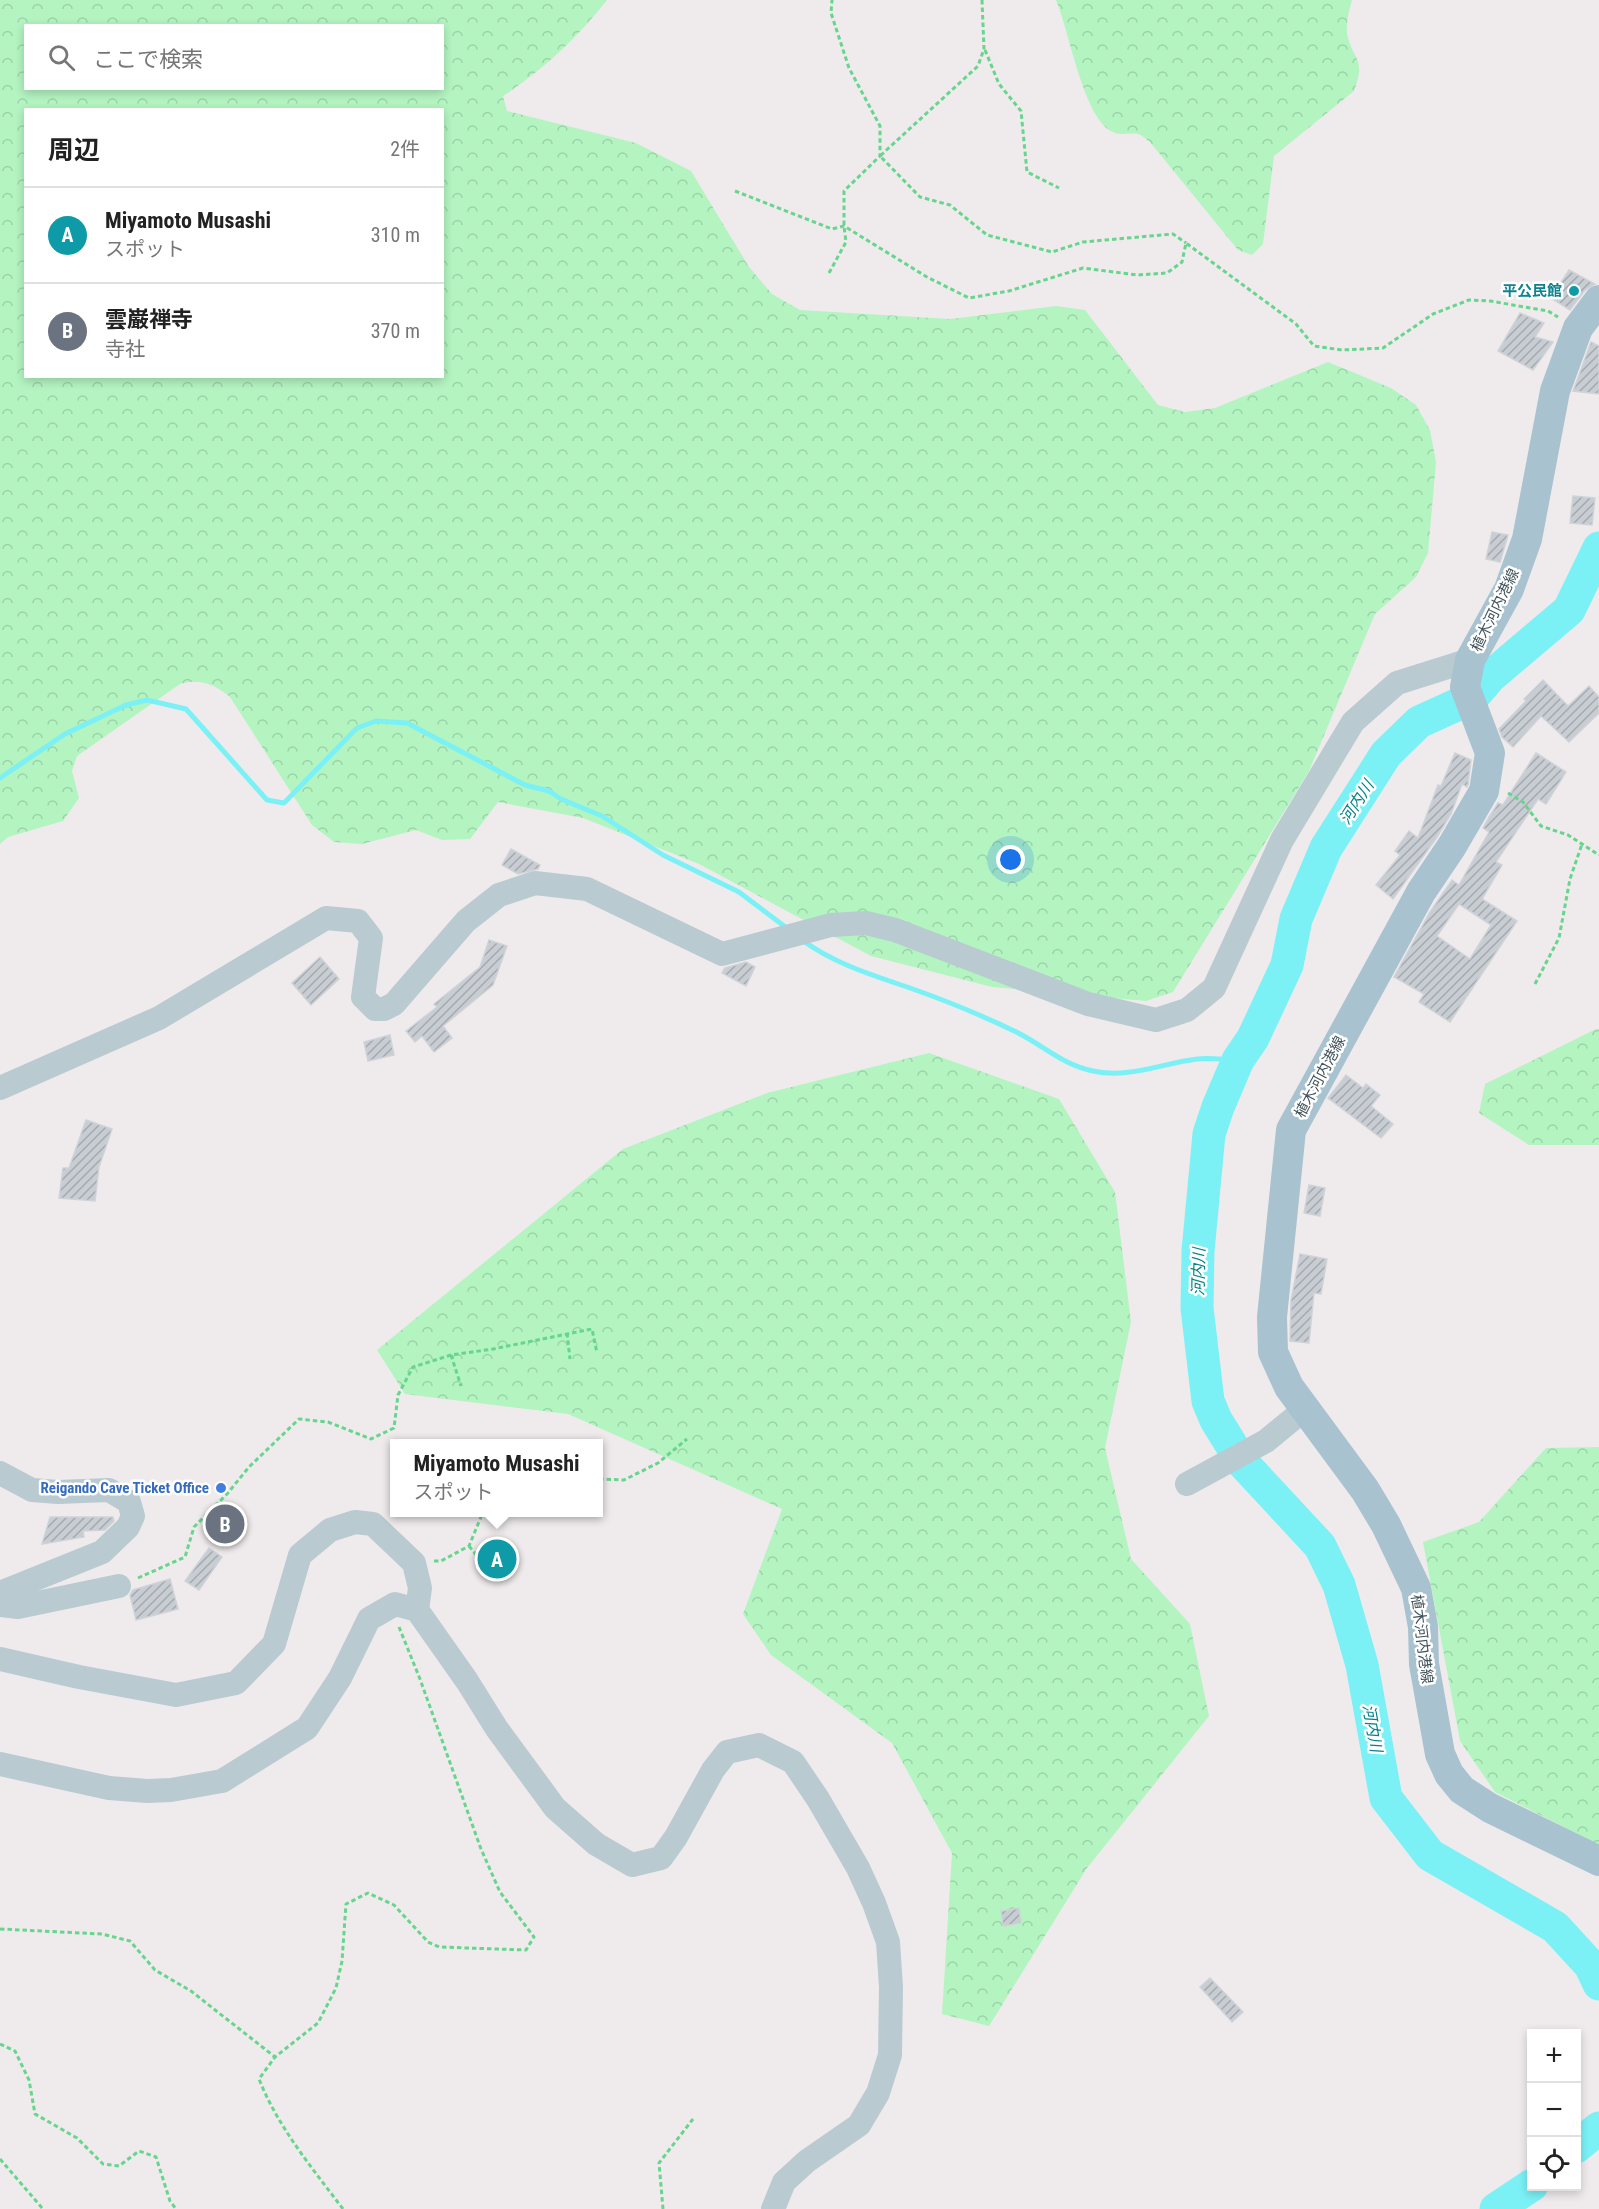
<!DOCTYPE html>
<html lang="ja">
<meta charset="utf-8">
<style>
body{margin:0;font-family:"Roboto Condensed","Noto Sans JP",sans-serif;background:#f6f6f6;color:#222}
.controls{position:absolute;right:18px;bottom:18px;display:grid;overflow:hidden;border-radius:0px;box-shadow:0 3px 9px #0003}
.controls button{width:54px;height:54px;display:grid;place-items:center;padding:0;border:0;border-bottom:2px solid #e0e0e0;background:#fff;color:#222;font:30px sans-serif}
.you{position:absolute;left:1011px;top:860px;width:21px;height:21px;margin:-15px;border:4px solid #fff;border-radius:50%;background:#1a73e8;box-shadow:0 0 0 9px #1a73e833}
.badge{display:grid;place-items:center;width:39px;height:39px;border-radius:50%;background:#d93025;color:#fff;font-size:20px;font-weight:700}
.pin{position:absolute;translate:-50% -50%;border:3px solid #fff;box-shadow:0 2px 6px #0006}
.popup{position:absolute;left:390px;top:1439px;width:213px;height:78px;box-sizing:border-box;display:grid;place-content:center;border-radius:0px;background:#fff;filter:drop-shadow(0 2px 4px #0005);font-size:20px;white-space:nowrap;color:#767676}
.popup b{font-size:22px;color:#222}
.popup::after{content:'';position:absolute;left:50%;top:100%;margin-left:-12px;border:12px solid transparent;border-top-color:#fff}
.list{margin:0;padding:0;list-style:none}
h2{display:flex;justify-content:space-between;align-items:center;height:78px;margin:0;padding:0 24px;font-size:26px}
h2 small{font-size:20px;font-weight:400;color:#767676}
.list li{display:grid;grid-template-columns:39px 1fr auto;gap:18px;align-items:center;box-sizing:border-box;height:96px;padding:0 24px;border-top:2px solid #e0e0e0}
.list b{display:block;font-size:22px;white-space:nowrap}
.list p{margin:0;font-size:20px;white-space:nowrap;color:#767676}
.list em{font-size:20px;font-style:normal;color:#767676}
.icon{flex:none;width:33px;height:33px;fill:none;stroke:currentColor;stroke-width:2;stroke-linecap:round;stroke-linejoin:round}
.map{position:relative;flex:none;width:1599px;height:2209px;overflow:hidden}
.search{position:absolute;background:#fff;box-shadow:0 3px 9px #0003;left:24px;top:24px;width:420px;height:66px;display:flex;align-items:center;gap:15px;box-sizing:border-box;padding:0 21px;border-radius:0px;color:#767676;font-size:22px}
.panel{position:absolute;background:#fff;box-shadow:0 3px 9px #0003;left:24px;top:108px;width:420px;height:270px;border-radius:0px}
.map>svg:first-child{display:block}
</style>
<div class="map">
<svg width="1599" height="2209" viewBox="0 0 1599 2209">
<defs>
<pattern id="forest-crowns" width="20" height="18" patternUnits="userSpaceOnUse" patternTransform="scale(1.5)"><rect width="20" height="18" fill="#b3f4c1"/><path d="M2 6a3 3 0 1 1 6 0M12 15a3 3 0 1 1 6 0" fill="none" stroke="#9bd3a8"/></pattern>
<pattern id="building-hatch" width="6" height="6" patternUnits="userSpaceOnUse" patternTransform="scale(1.5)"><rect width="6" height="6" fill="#c7cdd2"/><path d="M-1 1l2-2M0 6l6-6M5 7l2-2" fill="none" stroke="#a3a9ad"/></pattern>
</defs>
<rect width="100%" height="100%" fill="#efebec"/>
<g fill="url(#forest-crowns)" fill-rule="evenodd">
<path d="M 0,0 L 607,0 C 578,37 542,71 503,96 L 507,111 L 636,143 L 691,171 L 749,267 L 772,294 L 800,310 L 950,319 L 1056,306 L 1085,310 L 1158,405 L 1185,412 L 1215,408 L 1328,362 L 1391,388 L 1416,405 L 1430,430 L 1436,462 L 1428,553 L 1416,577 L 1375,614 L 1309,771 L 1173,992 L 1146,1001 L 992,987 L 871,956 L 699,864 L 583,818 L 498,802 L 470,839 L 442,840 L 416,830 L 362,844 L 334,842 L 312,825 L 230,697 C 215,684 199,678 180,684 L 77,756 L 72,771 L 79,798 L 63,821 L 8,837 L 0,844 ZM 26,26 L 442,26 L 442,88 L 26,88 ZM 26,110 L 442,110 L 442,376 L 26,376 Z"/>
<path d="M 1056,0 L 1352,0 C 1349,11 1346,21 1347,33 C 1352,61 1367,56 1354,91 L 1274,156 L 1263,244 L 1252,255 L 1238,250 L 1150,142 C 1147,140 1142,135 1138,134 C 1129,132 1121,137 1111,131 C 1083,116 1069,30 1056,0 Z"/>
<polygon points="1596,1029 1599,1029 1599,1145 1529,1145 1479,1113 1485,1084"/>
<polygon points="929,1053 1059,1099 1115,1192 1131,1322 1105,1448 1131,1559 1190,1624 1209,1716 1087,1868 989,2026 942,2014 952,1853 892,1743 771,1655 743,1614 782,1509 568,1414 405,1394 377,1350 623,1149 767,1093"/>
<polygon points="1599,1447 1599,1845 1495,1792 1460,1741 1423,1542 1479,1522 1546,1448"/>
</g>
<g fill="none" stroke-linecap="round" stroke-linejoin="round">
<g stroke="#7bf1f6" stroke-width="5">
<polyline points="0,778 65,734 126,705 147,700 186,709 267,800 284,803 357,728 376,721 407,723 525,785 549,791 561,799 602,816 663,855 739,892 788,929"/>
<path d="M 802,940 C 835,964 872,975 910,988 C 944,1000 979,1014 1012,1030 C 1041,1043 1060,1064 1093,1071 C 1128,1079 1163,1063 1197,1059 C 1210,1057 1225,1060 1238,1060"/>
</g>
<g stroke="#7bf1f6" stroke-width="33">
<polyline points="1599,548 1569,610 1490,677 1472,698 1419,722 1386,754 1326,848 1296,919 1287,965 1253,1038 1238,1060 1218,1107 1209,1134 1198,1251 1197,1308 1208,1401 1216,1420 1242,1462 1320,1546 1339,1585 1362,1665 1386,1798 1430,1855 1555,1927 1590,1965 1599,1984"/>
<polyline points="1576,2147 1599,2128"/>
<polyline points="1496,2209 1532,2185"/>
</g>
</g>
<g fill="url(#building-hatch)" stroke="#cfd3d9" stroke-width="1.5" fill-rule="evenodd">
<polygon points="1569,270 1595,284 1585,290 1570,310 1551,298"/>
<polygon points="1520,313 1544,323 1535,337 1553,342 1533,370 1498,351"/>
<polygon points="1591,342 1599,346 1599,394 1573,391"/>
<polygon points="1573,496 1595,498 1592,525 1570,523"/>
<polygon points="1492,532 1508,535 1500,562 1486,559"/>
<polygon points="1543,680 1568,706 1589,686 1599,697 1599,713 1569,742 1541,716 1513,747 1502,737 1499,729 1526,701 1524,699"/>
<polygon points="1455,753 1471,760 1468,785 1467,787 1462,784 1451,814 1437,837 1393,899 1376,885 1400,855 1395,851 1409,831 1418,838 1438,785 1441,786"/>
<path d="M 1536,753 L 1566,772 L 1546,804 L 1538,799 L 1496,862 L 1502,865 L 1482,899 L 1517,921 L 1450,1022 L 1419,1002 L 1424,994 L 1394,977 L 1430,912 L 1452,880 L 1459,885 L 1489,832 L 1483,828 L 1489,817 L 1498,803 L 1503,805 ZM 1459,904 L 1491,925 L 1470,959 L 1437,936 Z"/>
<polygon points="511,849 540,865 538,869 518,874 502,865"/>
<polygon points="489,940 507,946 493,985 443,1026 452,1038 434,1052 422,1036 415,1042 406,1031 437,1007 434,1004 480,967"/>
<polygon points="320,957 339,979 311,1005 292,983"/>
<polygon points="746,962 755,967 746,986 722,973 725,968"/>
<polygon points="390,1035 394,1055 368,1061 364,1042"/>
<polygon points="1346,1075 1363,1088 1366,1084 1380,1095 1371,1106 1393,1124 1381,1138 1328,1098"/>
<polygon points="86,1120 112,1129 99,1167 95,1201 59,1198 63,1168 69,1168"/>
<polygon points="1309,1185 1325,1188 1320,1216 1304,1213"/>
<polygon points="1300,1254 1327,1259 1321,1294 1314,1293 1309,1343 1290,1341 1291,1300"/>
<polygon points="227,1502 247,1522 223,1546 203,1526"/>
<polygon points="50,1517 113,1517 114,1521 105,1530 83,1531 84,1537 42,1544"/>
<polygon points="209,1548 222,1557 199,1590 185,1581"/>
<polygon points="170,1579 178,1609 136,1620 130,1595 133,1590"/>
<polygon points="1019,1908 1021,1923 1003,1926 1001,1911"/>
<polygon points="1210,1978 1243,2012 1232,2022 1200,1987"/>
</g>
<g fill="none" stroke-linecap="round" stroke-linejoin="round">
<g stroke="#67d58d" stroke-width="3" stroke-dasharray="4.5 3" stroke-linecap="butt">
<polyline points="982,0 984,49 978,66 880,156 920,197 950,205 987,235 1052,252 1083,242 1173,234 1186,243"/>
<polyline points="985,50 999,84 1021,111 1027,172 1059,188"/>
<polyline points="735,191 832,229 844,226 927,277 969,298 1009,291 1083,268 1137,275 1167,273 1182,262 1186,243 1296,324 1314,346 1342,350 1383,348 1433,314 1469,300 1490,301 1548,311 1558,317"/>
<polyline points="829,273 846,242 844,226 844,191 880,156 880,126 849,68 831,13 832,0"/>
<polyline points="1508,793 1523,802 1541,826 1568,835 1599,855"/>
<polyline points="1535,984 1559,938 1570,879 1582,844"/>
<polyline points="567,1333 570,1359"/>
<polyline points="451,1355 461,1386"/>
<polyline points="599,1479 624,1480 658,1463 687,1439"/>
<polyline points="469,1546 491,1573 486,1577"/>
<polyline points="434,1561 441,1561 469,1546 483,1512"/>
<polyline points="138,1578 185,1557 194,1527 227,1494 249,1467 299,1419 328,1422 371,1439 394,1428 398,1395 413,1367 451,1355 493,1349 592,1329 597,1353"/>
<polyline points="0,1929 102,1934 130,1941 155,1970 191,1991 275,2057"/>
<polyline points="0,2044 15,2051 29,2080 35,2114 77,2138 103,2164 119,2166 139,2151 156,2157 170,2201 176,2209"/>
<polyline points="0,2159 43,2209"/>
<path d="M 343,2209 C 312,2168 278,2127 259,2079 L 275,2057 L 318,2023 L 336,1988 L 342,1961 L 346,1904 L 368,1893 L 394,1905 L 428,1942 L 439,1947 L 526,1950 L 534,1937 L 500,1892 L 481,1849 L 420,1679 L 399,1627"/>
<polyline points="663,2209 659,2163 693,2119"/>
</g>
<g stroke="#bacad1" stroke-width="24">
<polyline points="0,1088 159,1018 326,918 358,921 371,938 363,997 375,1009 384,1009 394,1004 466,921 499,895 535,883 587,889 722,954 831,925 866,923 895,930 1088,1004 1156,1020 1187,1010 1214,988 1282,840 1353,722 1397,683 1470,660"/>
<polyline points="0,1473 32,1490 58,1492 109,1490 129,1502 133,1516 128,1527 102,1552 0,1593"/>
<polyline points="1187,1484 1266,1441 1305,1409"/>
<polyline points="0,1605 18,1607 119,1586"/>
<polyline points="0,1659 79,1677 176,1695 236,1683 274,1644 300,1555 330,1530 355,1522 373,1524 414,1563 420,1588 417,1610"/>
<polyline points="0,1764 109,1788 147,1791 171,1790 222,1781 307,1728 340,1678 369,1619 395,1604 417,1610 467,1681 497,1729 555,1808 596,1844 632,1865 661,1858 676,1837 713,1770 727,1752 759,1745 793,1762 818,1799 858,1868 874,1903 888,1942 891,1987 890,2055 878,2093 859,2125 807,2161 784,2182 773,2209"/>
</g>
<polyline stroke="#a8c2cf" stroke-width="30" points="1599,300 1578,328 1555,391 1527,539 1509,589 1470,660 1465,687 1490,753 1484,791 1452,846 1421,892 1291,1130 1272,1317 1273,1352 1289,1387 1365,1490 1386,1525 1416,1588 1423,1627 1424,1664 1440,1754 1449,1774 1462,1790 1490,1808 1599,1861"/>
</g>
<circle fill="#0f9aa8" stroke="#fff" stroke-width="2" cx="1574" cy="291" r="6"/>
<circle fill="#3f7fe0" stroke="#fff" stroke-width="2" cx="221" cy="1488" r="6"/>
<g text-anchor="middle" stroke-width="5" stroke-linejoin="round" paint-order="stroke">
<g font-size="15" font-weight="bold" fill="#0d838f" stroke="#fff" text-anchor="end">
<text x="1562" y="296">平公民館</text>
</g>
<g font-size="15" fill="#42545b" stroke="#fff">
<text transform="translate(1495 610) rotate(-64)" y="5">植木河内港線</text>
<text transform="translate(1320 1077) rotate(-62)" y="5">植木河内港線</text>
<text transform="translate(1422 1639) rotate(83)" y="5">植木河内港線</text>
</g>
<g font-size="15" font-weight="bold" fill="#366cbe" stroke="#fff" text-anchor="end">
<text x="209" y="1493">Reigando Cave Ticket Office</text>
</g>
<g font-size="16" font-style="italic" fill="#048389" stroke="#fff">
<text transform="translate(1356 802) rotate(-57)" y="6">河内川</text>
<text transform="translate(1198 1272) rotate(-89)" y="6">河内川</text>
<text transform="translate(1373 1728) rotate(80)" y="6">河内川</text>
</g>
</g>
</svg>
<div class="controls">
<button>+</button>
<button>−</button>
<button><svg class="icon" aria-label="locate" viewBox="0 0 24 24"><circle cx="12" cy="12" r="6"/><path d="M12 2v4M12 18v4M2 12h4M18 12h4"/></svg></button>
</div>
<div class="you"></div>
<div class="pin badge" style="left:497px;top:1559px;background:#0f9aa8">A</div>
<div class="popup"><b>Miyamoto Musashi</b>スポット</div>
<div class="pin badge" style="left:225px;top:1524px;background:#6b7280">B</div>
<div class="search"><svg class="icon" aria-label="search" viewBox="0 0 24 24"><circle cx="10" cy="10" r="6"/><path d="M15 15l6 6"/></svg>ここで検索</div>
<section class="panel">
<h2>周辺<small>2件</small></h2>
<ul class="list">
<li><span class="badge" style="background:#0f9aa8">A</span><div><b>Miyamoto Musashi</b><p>スポット</p></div><em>310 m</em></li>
<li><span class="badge" style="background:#6b7280">B</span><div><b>雲巌禅寺</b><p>寺社</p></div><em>370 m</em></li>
</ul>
</section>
</div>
